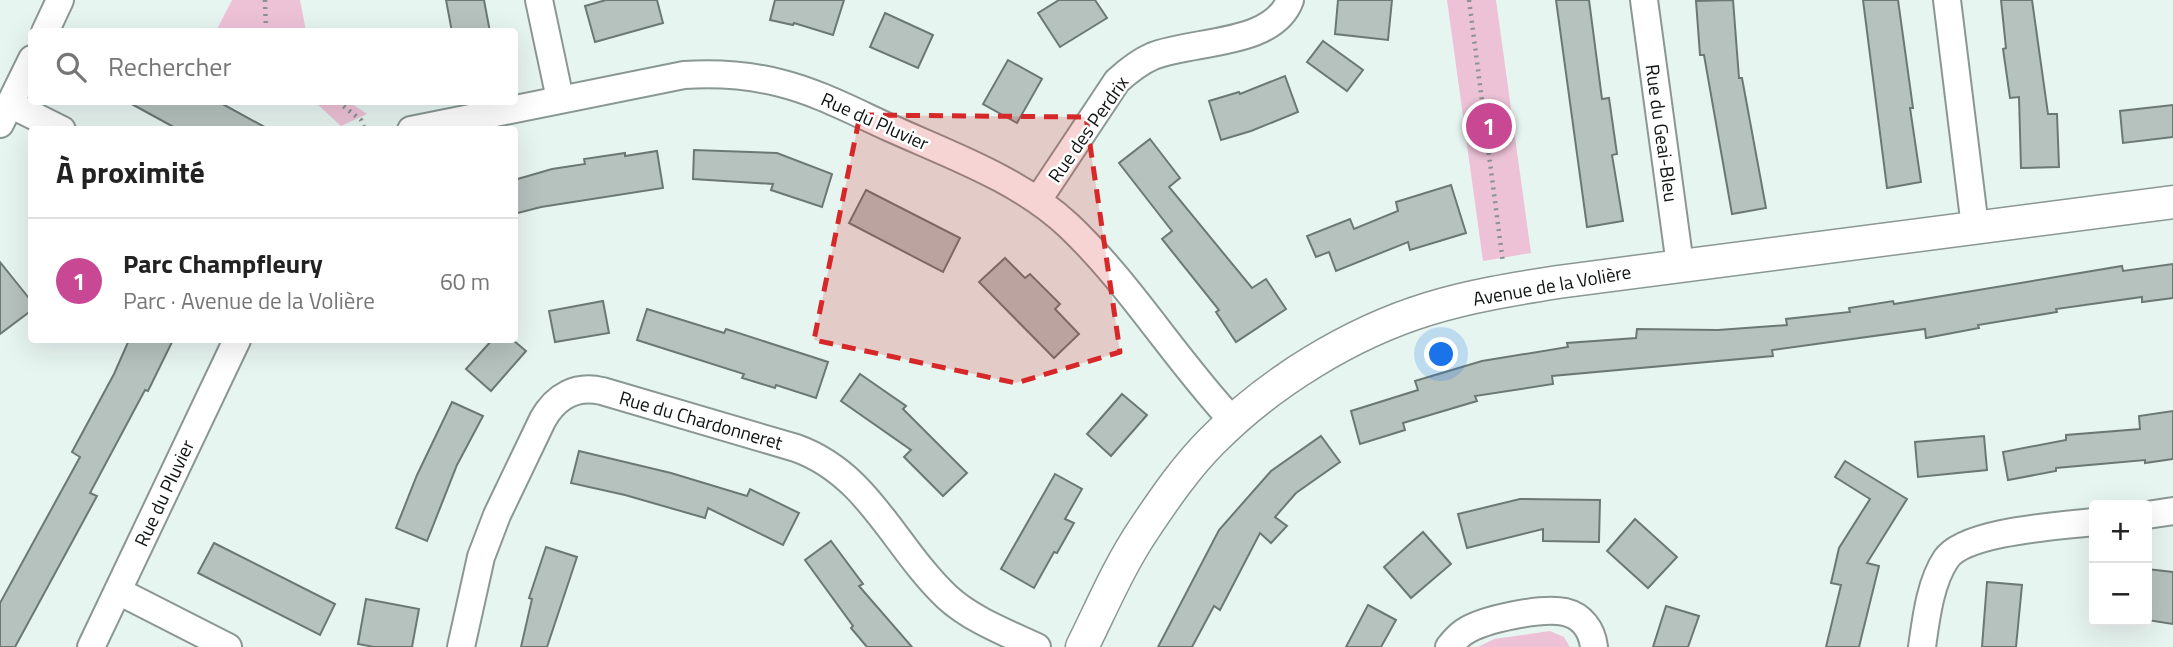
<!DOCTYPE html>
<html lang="fr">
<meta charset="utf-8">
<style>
body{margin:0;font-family:"Titillium Web",sans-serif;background:#f6f6f6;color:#222}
.controls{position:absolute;right:21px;bottom:21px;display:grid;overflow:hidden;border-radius:7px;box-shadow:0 7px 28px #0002}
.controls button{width:63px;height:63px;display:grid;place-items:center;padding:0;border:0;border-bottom:2px solid #e0e0e0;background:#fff;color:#222;font:35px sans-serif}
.you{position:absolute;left:1442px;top:355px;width:24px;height:24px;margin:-18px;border:5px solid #fff;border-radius:50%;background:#1a73e8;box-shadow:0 0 0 10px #1a73e833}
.badge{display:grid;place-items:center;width:46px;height:46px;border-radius:50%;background:#c84894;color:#fff;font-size:23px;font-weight:700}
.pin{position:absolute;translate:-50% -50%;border:4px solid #fff;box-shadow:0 2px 7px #0006}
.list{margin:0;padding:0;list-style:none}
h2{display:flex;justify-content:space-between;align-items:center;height:91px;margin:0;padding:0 28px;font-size:30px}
h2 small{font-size:23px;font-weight:400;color:#767676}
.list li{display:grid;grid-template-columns:46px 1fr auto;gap:21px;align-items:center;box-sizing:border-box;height:126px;padding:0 28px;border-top:2px solid #e0e0e0}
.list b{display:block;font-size:26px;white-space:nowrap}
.list p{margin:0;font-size:23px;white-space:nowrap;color:#767676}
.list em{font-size:23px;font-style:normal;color:#767676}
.icon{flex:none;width:38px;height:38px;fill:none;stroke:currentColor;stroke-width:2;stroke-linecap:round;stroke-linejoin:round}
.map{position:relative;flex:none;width:2173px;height:647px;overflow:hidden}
.search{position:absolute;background:#fff;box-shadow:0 7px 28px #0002;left:28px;top:28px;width:490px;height:77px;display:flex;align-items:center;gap:18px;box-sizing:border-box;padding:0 24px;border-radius:7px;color:#767676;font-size:26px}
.panel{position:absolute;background:#fff;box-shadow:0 7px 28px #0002;left:28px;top:126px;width:490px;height:217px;border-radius:7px}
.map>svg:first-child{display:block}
</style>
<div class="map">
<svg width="2173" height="647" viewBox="0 0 2173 647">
<rect width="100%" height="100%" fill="#e7f5f1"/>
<g fill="#edc2d7">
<polygon points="232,0 300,0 306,31 216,31"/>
<polygon points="1447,0 1496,0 1531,253 1483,261"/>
<polygon points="315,102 349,102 367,114 341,126"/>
<polygon points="1550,631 1564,637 1570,647 1478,647 1494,639"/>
</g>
<g fill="#b5c2be" stroke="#6c7874" stroke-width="2">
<polygon points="446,0 484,0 490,32 452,32"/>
<polygon points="606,0 657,0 663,23 595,42 585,6"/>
<polygon points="775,0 844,0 833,35 794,23 793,25 770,20"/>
<polygon points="1059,0 1095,0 1107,18 1060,47 1038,13"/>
<polygon points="1338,0 1392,0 1388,40 1335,34"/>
<polygon points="1556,0 1589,0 1602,99 1609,98 1617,154 1612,155 1623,221 1587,227"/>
<polygon points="1733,0 1739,78 1742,78 1766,208 1732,214 1704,55 1700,55 1696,1"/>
<polygon points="1863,0 1898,0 1913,108 1910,108 1921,182 1887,188"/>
<polygon points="2001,0 2032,0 2048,114 2057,114 2059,167 2021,168 2019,97 2010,98 2003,49 2006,48"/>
<polygon points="885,13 933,35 918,68 870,47"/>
<polygon points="1323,41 1363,70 1347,91 1307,62"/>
<polygon points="1008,60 1042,79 1017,123 983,104"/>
<polygon points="1285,76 1298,112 1251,131 1221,140 1209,101 1239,92 1240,94"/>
<polygon points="128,102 219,102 270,130 179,130"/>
<polygon points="2173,105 2173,137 2123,143 2120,111"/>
<polygon points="1150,139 1180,178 1169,187 1252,288 1266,279 1286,309 1236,342 1216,312 1219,310 1162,239 1172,231 1119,163"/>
<polygon points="694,150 777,153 832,174 822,207 771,190 773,184 693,179"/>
<polygon points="657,151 663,188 541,207 514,214 514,180 552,169 585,164 584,159 625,153 625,156"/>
<polygon points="1451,185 1466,233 1410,250 1408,242 1336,271 1329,252 1316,257 1307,236 1350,219 1354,229 1398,211 1396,202"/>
<polygon points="866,190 960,238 943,272 849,223"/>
<polygon points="1005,258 1025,278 1030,274 1060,304 1055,309 1079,334 1054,358 979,282"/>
<polygon points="0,262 32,302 32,310 0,334"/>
<polygon points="2173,264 2173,298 2142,302 2142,297 2056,309 2057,312 1978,325 1979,328 1926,338 1925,329 1772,350 1773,356 1552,376 1553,384 1475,396 1477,401 1403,423 1405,430 1360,444 1351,411 1418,390 1415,381 1482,361 1568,347 1567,343 1636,338 1637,329 1718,330 1787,325 1786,319 1850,312 1849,308 1893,301 1894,304 2122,266 2123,271"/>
<polygon points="603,301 609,333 555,342 549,311"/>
<polygon points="647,309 724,333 726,329 828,362 816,398 776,385 775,388 742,378 744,374 637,340"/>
<polygon points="129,340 173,340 148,391 145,390 90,493 97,496 15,647 0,647 0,603 80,457 72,452 114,374"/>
<polygon points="492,340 513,340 526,351 491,391 466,369"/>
<polygon points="860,374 906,406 903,409 967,473 943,496 904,457 911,450 841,401"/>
<polygon points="1122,394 1147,415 1111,456 1087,434"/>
<polygon points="452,402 483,416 457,465 427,541 396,528 417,475"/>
<polygon points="2173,411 2173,459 2145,463 2145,460 2056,468 2056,471 2008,480 2003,452 2066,440 2066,435 2140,429 2139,416"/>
<polygon points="1321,436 1340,462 1296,493 1275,517 1287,526 1271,543 1260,533 1220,610 1214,606 1192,647 1158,647 1219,530 1271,471"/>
<polygon points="1984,436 1987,470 1918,477 1915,442"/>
<polygon points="579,451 671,473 747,496 750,489 799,513 783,545 708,508 705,518 625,495 571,483"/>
<polygon points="1845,461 1907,499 1867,563 1879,566 1859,647 1826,647 1841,585 1831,583 1839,548 1870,499 1835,477"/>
<polygon points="1055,474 1082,489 1065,519 1074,523 1057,553 1054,552 1034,588 1001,569"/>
<polygon points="1520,499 1600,500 1599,542 1543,541 1543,529 1467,548 1458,514"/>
<polygon points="1635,519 1677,557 1648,588 1607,551"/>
<polygon points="1423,532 1451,564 1411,598 1384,567"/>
<polygon points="831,541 863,584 859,586 912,647 867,647 851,628 853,626 805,560"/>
<polygon points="214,543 335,604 320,635 198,573"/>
<polygon points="546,547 577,557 547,647 521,647 532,599 529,598"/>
<polygon points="2147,569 2173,572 2173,624 2147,620"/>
<polygon points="1987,582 2022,585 2016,647 1982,647"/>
<polygon points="366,599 419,609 412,647 374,647 358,644"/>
<polygon points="1368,605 1396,620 1381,647 1346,647"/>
<polygon points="1666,606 1699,616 1688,647 1653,647"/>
</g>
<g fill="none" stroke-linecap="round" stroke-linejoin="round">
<defs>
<g id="minor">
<polyline points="539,0 560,99"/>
<polyline points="1644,0 1680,265"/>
<polyline points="1947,0 1975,227"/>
<polyline points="45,32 60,0"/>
<polyline points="10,104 62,130"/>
<polyline points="0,124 32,59"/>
<path d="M 411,130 L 684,75 C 716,73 749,75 780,83 C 817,92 853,111 888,127 C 950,155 1019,179 1069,226 C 1130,284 1175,359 1233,421"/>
<path d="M 1038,200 L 1117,81 C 1128,71 1139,62 1153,56 C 1194,40 1273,46 1290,0"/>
<polyline points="2147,515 2173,511"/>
<polyline points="118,591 228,647"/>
<polyline points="91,647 237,340"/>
<path d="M 461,647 L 481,557 L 497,515 L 543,419 C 556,396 576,385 602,391 L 796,448 C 869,474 894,547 947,597 C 972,620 1007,633 1037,647"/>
<path d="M 1449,647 C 1453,642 1458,636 1464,632 C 1483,619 1543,607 1565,612 C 1582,616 1592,630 1594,647"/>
<path d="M 1922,647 C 1926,619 1930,583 1946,559 C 1965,531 2060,526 2094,522"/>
</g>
<path id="tertiary" d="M 1082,647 C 1102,607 1119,566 1144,529 C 1164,499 1186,467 1212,441 C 1269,383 1350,333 1428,309 C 1470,296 1514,289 1558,282 L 2173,202"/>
</defs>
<use href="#minor" stroke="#8a9793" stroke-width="30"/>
<use href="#tertiary" stroke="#8a9793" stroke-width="35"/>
<g stroke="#89938f" stroke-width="4.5" stroke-dasharray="2 5" stroke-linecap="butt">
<polyline points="265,0 266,32"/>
<polyline points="1469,0 1503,263"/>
<polyline points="338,102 361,120 365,130"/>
</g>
<use href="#minor" stroke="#fff" stroke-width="26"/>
<use href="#tertiary" stroke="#fff" stroke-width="32"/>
</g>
<path fill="#d62828" fill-opacity="0.2" stroke="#d62828" stroke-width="5" stroke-dasharray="14 9" stroke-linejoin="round" d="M 860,115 L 1086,117 L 1120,352 L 1016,383 L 814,340 Z"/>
<g text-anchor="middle" stroke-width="5" stroke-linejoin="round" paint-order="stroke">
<g font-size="19" fill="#101513" stroke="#fff">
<text transform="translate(875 121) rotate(24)" y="7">Rue du Pluvier</text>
<text transform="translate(1088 129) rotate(-55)" y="7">Rue des Perdrix</text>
<text transform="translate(1662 133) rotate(82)" y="7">Rue du Geai-Bleu</text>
<text transform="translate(1552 285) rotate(-10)" y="7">Avenue de la Volière</text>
<text transform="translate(701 420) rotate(16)" y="7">Rue du Chardonneret</text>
<text transform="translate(164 493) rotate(-65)" y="7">Rue du Pluvier</text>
</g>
</g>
</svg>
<div class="controls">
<button>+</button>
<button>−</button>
</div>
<div class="you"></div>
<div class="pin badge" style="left:1489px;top:126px">1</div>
<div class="search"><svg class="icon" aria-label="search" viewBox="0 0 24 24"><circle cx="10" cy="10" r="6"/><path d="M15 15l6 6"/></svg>Rechercher</div>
<section class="panel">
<h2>À proximité<small></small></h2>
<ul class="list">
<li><span class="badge">1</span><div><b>Parc Champfleury</b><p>Parc · Avenue de la Volière</p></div><em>60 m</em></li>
</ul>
</section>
</div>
